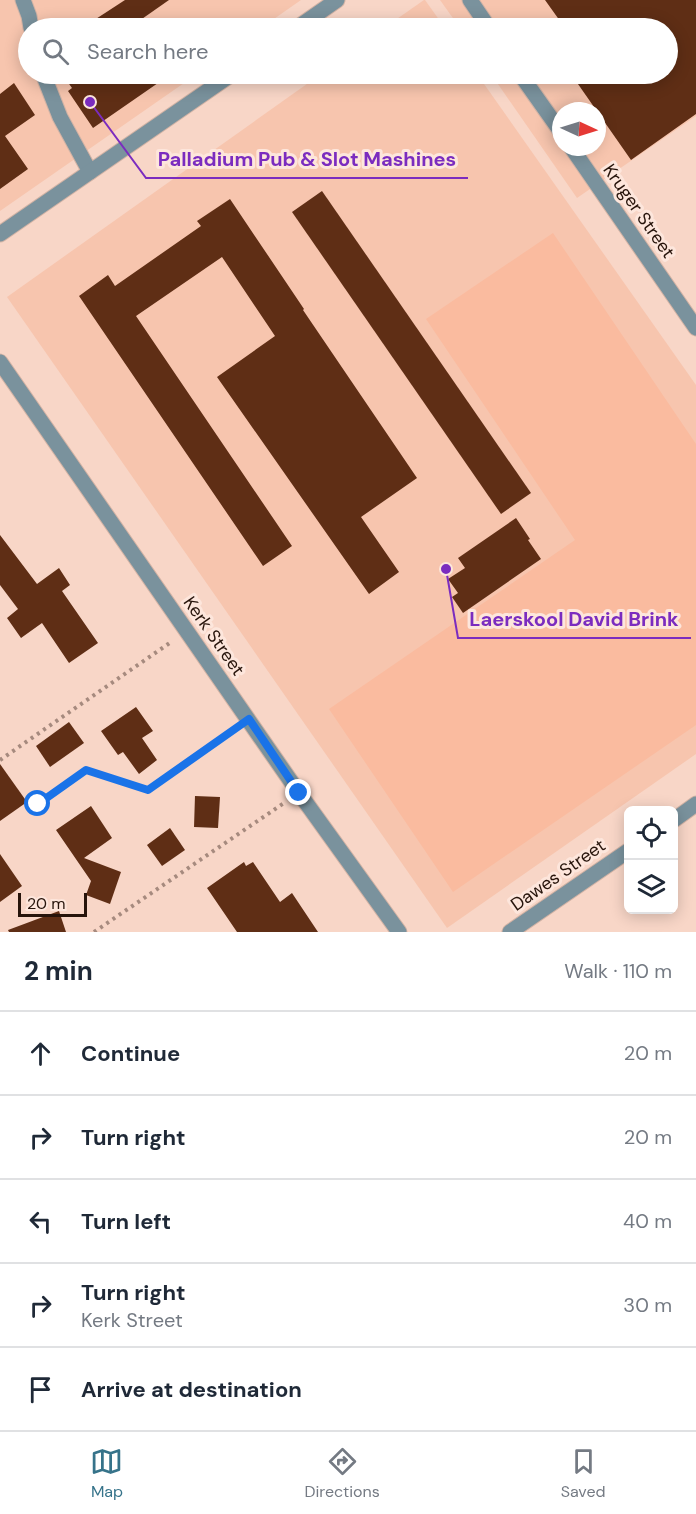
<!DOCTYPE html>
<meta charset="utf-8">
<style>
body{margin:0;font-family:"DM Sans",sans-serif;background:#f2f2f3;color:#1f2937}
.controls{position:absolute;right:18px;bottom:18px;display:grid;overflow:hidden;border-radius:9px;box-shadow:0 3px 15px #0003}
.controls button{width:54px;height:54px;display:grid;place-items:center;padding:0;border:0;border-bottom:2px solid #e0e1e3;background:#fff;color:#1f2937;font:30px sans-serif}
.compass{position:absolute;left:552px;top:102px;width:54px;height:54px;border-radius:50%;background:#fff;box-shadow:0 3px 15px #0003;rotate:94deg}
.scale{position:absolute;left:18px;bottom:15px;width:69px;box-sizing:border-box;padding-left:6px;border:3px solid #27140b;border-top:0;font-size:16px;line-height:21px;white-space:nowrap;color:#27140b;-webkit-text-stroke:4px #fde6dc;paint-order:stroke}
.stop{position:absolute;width:18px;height:18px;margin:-14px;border:4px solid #1a73e8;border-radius:50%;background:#fff}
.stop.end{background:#1a73e8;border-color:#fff;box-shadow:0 2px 6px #0008}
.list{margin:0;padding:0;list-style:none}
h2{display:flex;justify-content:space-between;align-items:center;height:78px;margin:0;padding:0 24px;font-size:26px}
h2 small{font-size:20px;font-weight:400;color:#747a83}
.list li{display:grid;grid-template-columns:39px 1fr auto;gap:18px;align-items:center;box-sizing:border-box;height:84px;padding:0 24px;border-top:2px solid #e0e1e3}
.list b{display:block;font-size:22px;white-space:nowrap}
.list p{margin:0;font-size:20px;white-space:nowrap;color:#747a83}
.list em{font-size:20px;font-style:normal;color:#747a83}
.icon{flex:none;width:33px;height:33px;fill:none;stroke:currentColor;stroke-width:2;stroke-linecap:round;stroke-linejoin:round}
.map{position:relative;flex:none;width:696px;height:932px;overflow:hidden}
.search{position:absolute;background:#fff;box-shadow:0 3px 15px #0003;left:18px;right:18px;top:18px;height:66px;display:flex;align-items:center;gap:15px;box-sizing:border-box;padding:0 21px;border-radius:33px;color:#747a83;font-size:22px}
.sheet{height:498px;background:#fff}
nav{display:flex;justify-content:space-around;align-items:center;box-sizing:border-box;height:84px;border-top:2px solid #e0e1e3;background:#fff;font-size:16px;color:#747a83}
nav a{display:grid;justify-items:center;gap:3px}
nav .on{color:#36738a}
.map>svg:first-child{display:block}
</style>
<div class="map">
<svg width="696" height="932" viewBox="0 0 696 932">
<rect width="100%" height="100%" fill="#f8d6c7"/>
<g fill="#f7c5ae" fill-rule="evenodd">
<polygon points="0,0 301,0 261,28 28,28 28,74 197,74 0,211"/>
<polygon points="424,0 425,0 445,28 384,28"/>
<path d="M 440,0 L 696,0 L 696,116 L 577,198 L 491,74 L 668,74 L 668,28 L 460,28 ZM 561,111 L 597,111 L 597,147 L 561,147 Z"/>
<polygon points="321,74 477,74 696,385 696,754 447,928 7,297"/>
</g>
<polygon fill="#fabb9f" points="553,233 696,444 696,725 453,892 329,709 575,540 426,319"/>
<g fill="#5f2e15">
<polygon points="125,0 169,0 129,28 82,28"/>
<polygon points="545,0 696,0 696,114 631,160 571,74 668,74 668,28 565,28"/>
<polygon points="62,74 171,74 93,128 68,91 72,88"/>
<polygon points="14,83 35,115 5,136 28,169 0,189 0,94"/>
<polygon points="322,191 531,493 501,514 292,212"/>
<polygon points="230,199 304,309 303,310 417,478 361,517 399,572 369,594 217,377 275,336 222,257 136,316 292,546 263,566 79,296 108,275 115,286 201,226 197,221"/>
<polygon points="516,518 530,539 528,540 541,559 463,613 452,597 458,593 448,579 465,568 458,558"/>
<polygon points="0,535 37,584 59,568 70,585 62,591 98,643 69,663 42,623 21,638 7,618 18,609 0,585"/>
<polygon points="136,707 153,731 142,738 157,760 139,774 123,752 118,755 101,731"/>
<polygon points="69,722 84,743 50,767 36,746"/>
<polygon points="0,764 27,802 0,821"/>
<polygon points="195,796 220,797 218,828 194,827"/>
<polygon points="91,806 112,838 84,858 121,872 110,904 86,895 91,881 56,830"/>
<polygon points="170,828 185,850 162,866 147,845"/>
<polygon points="0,854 22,886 0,902"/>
<polygon points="244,862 246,866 253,862 280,902 292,893 318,932 237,932 207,888"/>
<polygon points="59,911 66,932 9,932 8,930"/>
</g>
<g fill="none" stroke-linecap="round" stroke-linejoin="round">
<defs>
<g id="minor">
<polyline points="23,0 29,16 31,28"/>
<polyline points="470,0 489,28"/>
<polyline points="297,28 337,0"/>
<polyline points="43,74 60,117 90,172"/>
<polyline points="520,74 561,132"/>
<polyline points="571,147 696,328"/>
<polyline points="0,234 232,74"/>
<polyline points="0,362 299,793 399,932"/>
<polyline points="674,820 696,804"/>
<polyline points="510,932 628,851"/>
</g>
</defs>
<use href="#minor" stroke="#d2b3a5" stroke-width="17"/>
<g stroke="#a68a7e" stroke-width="4" stroke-dasharray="3 4.5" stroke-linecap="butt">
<polyline points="0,760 171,642"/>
<polyline points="38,804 86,770 148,790 233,730"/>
<polyline points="94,932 284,803"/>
</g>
<use href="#minor" stroke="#7a929d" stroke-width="15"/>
</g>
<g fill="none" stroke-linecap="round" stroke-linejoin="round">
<polyline stroke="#1a73e8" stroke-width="8" points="38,804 86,770 148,790 249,719 299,793"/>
</g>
<g text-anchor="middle" stroke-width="6" stroke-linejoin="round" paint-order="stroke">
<g font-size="18" fill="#27140b" stroke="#fde6dc">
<text transform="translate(639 211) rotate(55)" y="6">Kruger Street</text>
<text transform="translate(214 636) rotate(55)" y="6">Kerk Street</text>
<text transform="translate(558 875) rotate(-35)" y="6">Dawes Street</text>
</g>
</g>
<path fill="none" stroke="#7b2cbf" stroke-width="2" d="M90 102L146 178H468M446 569L458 638H691"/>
<g fill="#7b2cbf" stroke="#fde6dc" stroke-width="2">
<circle cx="90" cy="102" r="6"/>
<circle cx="446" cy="569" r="6"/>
</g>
<g font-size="20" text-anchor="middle" font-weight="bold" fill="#7b2cbf" stroke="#fde6dc" stroke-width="6" stroke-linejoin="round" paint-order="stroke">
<text x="307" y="166">Palladium Pub &amp; Slot Mashines</text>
<text x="574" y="626">Laerskool David Brink</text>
</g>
</svg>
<div class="controls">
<button><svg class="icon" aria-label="locate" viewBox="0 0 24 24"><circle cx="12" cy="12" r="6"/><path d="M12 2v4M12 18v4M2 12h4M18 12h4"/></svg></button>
<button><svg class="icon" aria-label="layers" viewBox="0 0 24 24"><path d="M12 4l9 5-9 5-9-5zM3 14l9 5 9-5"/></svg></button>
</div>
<svg class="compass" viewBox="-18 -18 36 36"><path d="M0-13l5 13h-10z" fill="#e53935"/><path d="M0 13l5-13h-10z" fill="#747a83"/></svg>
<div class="scale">20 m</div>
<div class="stop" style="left:38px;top:804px"></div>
<div class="stop end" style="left:299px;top:793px"></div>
<div class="search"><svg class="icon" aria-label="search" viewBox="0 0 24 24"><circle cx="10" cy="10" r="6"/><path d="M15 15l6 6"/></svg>Search here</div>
</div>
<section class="sheet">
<h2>2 min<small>Walk · 110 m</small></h2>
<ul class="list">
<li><svg class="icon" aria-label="ahead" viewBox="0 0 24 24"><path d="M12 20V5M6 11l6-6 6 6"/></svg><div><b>Continue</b></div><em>20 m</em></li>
<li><svg class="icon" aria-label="right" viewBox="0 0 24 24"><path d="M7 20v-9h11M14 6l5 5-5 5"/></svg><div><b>Turn right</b></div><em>20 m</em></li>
<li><svg class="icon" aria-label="left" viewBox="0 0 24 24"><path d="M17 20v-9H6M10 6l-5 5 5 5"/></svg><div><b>Turn left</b></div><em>40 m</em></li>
<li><svg class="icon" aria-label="right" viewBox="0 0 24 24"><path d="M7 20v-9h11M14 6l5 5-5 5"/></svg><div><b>Turn right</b><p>Kerk Street</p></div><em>30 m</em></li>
<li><svg class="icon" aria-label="arrive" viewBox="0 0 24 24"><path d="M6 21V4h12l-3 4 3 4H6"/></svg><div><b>Arrive at destination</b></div></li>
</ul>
</section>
<nav>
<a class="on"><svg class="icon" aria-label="map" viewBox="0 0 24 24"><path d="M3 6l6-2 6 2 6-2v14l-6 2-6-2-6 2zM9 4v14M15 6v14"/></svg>Map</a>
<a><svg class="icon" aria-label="directions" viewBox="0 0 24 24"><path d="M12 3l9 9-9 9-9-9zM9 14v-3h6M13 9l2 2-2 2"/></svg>Directions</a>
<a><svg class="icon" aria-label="saved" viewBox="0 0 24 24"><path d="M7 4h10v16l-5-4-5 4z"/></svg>Saved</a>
</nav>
